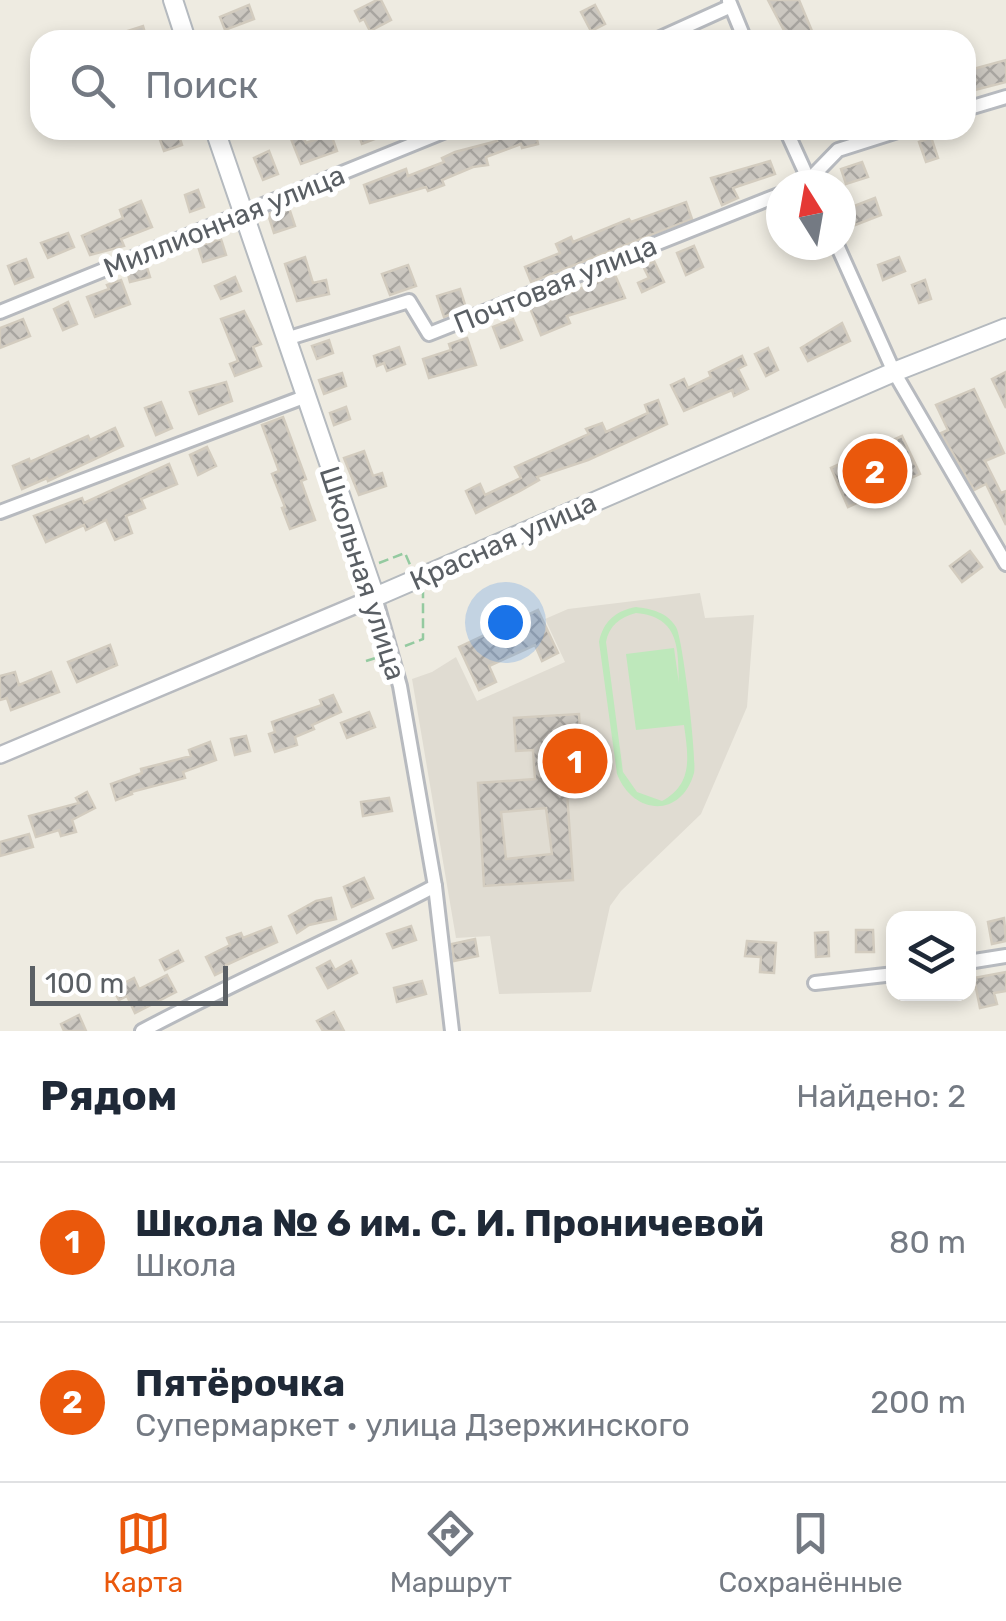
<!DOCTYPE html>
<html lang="ru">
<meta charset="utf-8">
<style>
body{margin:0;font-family:Rubik,sans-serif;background:#f6f6f7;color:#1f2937}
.controls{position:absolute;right:30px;bottom:30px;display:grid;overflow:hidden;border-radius:20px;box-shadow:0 5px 15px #0003}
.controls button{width:90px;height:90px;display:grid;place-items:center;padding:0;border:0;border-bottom:2px solid #e0e1e3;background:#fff;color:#1f2937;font:50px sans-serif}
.compass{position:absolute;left:766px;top:170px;width:90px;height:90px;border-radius:50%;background:#fff;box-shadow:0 5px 15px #0003;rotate:349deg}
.scale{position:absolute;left:30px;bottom:25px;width:198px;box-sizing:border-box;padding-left:10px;border:5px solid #5a5f64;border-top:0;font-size:28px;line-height:35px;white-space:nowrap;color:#5a5f64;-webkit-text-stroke:8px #fff;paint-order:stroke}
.you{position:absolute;left:505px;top:622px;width:35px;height:35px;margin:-25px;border:8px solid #fff;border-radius:50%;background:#1a73e8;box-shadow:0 0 0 15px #1a73e833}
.badge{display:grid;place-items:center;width:65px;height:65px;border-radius:50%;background:#ea580c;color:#fff;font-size:32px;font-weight:700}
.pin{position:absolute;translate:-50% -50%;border:5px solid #fff;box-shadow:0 2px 10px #0006}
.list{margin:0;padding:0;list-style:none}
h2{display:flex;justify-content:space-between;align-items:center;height:130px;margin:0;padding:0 40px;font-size:42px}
h2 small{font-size:32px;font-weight:400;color:#747a83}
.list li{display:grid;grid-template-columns:65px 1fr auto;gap:30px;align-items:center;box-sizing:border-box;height:160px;padding:0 40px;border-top:2px solid #e0e1e3}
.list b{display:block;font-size:38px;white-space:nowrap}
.list p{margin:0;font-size:32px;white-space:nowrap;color:#747a83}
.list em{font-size:32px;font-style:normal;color:#747a83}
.icon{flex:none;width:55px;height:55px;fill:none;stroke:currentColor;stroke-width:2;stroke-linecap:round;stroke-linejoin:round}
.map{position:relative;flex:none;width:1006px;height:1031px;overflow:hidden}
.search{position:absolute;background:#fff;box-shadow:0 5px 15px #0003;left:30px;right:30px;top:30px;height:110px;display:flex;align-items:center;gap:25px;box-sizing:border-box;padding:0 35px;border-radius:30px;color:#747a83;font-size:38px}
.sheet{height:450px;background:#fff}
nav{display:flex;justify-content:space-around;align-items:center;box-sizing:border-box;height:140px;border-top:2px solid #e0e1e3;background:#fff;font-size:28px;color:#747a83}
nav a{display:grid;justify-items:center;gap:5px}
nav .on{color:#ea580c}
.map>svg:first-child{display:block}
</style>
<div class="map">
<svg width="1006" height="1031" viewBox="0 0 1006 1031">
<defs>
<pattern id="building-cross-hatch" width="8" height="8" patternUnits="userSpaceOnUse" patternTransform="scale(2.5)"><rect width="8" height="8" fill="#cbc7c0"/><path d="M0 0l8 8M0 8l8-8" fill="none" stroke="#a8a5a0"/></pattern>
</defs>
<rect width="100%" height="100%" fill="#eeebe1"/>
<polygon fill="#e0dcd2" points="700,593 705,618 754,615 747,707 701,814 621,891 610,906 591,992 499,994 490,936 456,938 412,679 432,672 456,657 477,701 565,662 545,619 568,609"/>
<path fill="#bee8bb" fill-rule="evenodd" d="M 636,607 C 651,609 667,612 676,627 C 683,638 697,760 694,773 C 681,819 633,815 617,774 L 599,642 C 603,622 615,611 636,607 ZM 636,613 C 680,617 678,649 679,684 L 674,648 L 626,654 L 636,730 L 684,725 C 688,755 694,784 662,801 L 637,792 L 623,772 L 606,642 C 609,626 620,617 636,613 Z"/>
<g fill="url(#building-cross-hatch)" stroke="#d3ccbf" stroke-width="2.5" fill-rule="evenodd">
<polygon points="377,0 381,0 391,20 370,31 364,19 360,21 355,11"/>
<polygon points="768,0 799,0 812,31 789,40"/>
<polygon points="249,5 254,19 225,30 220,17"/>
<polygon points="595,5 605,24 591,31 581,12"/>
<polygon points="143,26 147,40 106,40 106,38"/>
<polygon points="1006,60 1006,82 975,90 970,70"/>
<polygon points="172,130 177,130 182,145 164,151 158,134"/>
<polygon points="357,130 396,130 396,131 362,144"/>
<polygon points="507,130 535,130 538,144 522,148 521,144 486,157 488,165 473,167 442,180 444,185 428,191 426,187 370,203 364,185 406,169 408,176 444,162 442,158 455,152 497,141 494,135"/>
<polygon points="302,134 306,143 331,134 337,151 301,164 291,139"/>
<polygon points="931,137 938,158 926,162 919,142"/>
<polygon points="269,151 278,174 263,180 254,158"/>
<polygon points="770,161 775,174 733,188 738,198 722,205 711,178"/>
<polygon points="862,162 868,177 846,184 841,169"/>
<polygon points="198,190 204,207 190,212 185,195"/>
<polygon points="875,198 881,215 855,225 849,208"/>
<polygon points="141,201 152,227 121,239 124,246 90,255 82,236 123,218 120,210"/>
<polygon points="686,202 692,219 531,282 525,267 560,253 556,244 571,237 573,242 629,219 631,222"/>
<polygon points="289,208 295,226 274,233 268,214"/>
<polygon points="68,233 74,247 48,258 41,243"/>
<polygon points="221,239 226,255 203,262 198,246"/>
<polygon points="694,246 703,267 686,275 677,253"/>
<polygon points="305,257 313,283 326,280 329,294 297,301 285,264"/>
<polygon points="899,257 905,271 883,280 878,265"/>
<polygon points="26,259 33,277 15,284 8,266"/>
<polygon points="654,261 664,282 642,292 638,283 649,278 643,266"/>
<polygon points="146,264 150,277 130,282 127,271"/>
<polygon points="408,265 416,286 390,295 382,274"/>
<polygon points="615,275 625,298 567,316 570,323 541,335 530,308"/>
<polygon points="235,277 241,291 221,299 215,286"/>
<polygon points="121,280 130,304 95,317 87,297 109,289 107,285"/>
<polygon points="925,280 931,299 919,303 912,285"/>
<polygon points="460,289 466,308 444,317 437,296"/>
<polygon points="68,302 77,324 63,330 54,309"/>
<polygon points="244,311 261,344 253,347 261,366 235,376 230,364 238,361 221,319"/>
<polygon points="23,319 30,336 0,348 0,328"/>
<polygon points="513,319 522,340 501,348 493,327"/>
<polygon points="842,323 850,341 808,361 801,348"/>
<polygon points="467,338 476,365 429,378 423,359 451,350 449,344"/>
<polygon points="329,340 333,353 317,359 312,346"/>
<polygon points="399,347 405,364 387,371 384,363 377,366 374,356"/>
<polygon points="768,348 778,370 766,376 755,354"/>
<polygon points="742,356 746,365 738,369 748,389 734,396 732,390 684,411 671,385 684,379 688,388 711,377 709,372"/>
<polygon points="1006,372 1006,408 992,379"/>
<polygon points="342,373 346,386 324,394 319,380"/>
<polygon points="226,382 232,401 199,414 190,392"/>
<polygon points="974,389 1004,453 985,461 1001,493 1006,491 1006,525 986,484 974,490 941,433 948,430 936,405"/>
<polygon points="658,400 667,424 588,460 537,477 539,480 520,491 476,513 466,491 480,484 485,495 521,478 515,467 589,434 586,429 602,423 606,432 648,413 645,405"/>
<polygon points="161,402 172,428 156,435 145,408"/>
<polygon points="346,407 350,419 334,425 330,413"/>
<polygon points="283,417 306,479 301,481 315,520 290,529 282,508 285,507 272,474 279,471 262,425"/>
<polygon points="115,428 123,446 48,481 47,478 22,489 13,466 29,459 30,462 88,436 90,440"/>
<polygon points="902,436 920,474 848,507 831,468"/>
<polygon points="207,447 216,466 198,475 190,455"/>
<polygon points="364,451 373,476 382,473 386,486 359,495 344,458"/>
<polygon points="169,464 177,484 141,499 145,508 126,516 132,533 115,540 106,520 86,530 84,525 46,542 34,516 82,498 84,503"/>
<polygon points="970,551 982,567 962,582 950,566"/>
<polygon points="538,610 558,653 542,661 535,645 489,666 496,682 479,690 459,647"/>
<polygon points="110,645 117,665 77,682 68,662"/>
<polygon points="15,672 19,685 51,672 59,692 11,710 7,698 0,700 0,676"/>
<polygon points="333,695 341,712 312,725 314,729 295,737 297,745 275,752 269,734 275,732 272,722 322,705 320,700"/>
<polygon points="369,712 375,727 347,738 341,723"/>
<path d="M 579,714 L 583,776 L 566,778 L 573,880 L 484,886 L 478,783 L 535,779 L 533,750 L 516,751 L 514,718 ZM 546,808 L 552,854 L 506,859 L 501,812 Z"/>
<polygon points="246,736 250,751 235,755 231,739"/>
<polygon points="210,742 216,760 183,772 185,778 131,792 132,794 116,800 111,784 142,773 141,769 191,756 189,750"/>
<polygon points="87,792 95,808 72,820 76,832 61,836 59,830 36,837 29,816 79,803 76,798"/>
<polygon points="389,798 392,811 363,816 361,802"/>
<polygon points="29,834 33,847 0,856 0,842"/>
<polygon points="364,878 373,898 352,907 344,887"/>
<polygon points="331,898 336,919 309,925 297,933 289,916 316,901"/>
<polygon points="1004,918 1006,941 992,944 988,922"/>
<polygon points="411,926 416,940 393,948 387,934"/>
<polygon points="271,927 277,942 226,965 227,969 215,975 206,957 230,945 227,938 241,933 243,938"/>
<polygon points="856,930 873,930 874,952 856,952"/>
<polygon points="828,932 829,956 816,957 815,933"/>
<polygon points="475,939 478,956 454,961 452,944"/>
<polygon points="747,941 776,943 774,973 760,972 761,957 745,956"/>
<polygon points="178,951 183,961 165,970 160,960"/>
<polygon points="330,961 335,970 351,961 357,973 328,988 317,968"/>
<polygon points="1006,972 1006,991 994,993 997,1004 980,1008 974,978"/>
<polygon points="167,975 176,992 135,1013 127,996 119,1000 113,989 134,978 139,989"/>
<polygon points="422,981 426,994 397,1002 394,988"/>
<polygon points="334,1012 344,1031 323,1031 317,1021"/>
<polygon points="79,1015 86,1031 64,1031 61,1024"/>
</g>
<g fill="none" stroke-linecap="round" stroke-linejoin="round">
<defs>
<g id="minor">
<polyline points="729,1 745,40"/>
<polyline points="656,40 729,7"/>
<polyline points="966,109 1006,97"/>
<polyline points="786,130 811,185"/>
<polyline points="804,185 838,150 901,130"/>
<polyline points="837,245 894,372 1006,564"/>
<polyline points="0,312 448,130"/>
<polyline points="286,339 409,301 429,334 781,194"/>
<polyline points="0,512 304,397"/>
<polyline points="375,597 400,686 435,886 452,1031"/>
<polyline points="968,962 1006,956"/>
<polyline points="815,983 894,974"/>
<path d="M 142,1031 C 238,980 338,937 435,886"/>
</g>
<polyline id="tertiary" points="0,755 375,597"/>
<g id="secondary">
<polyline points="173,0 186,40"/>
<polyline points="215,130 375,597 894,372 1006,328"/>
</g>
</defs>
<use href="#minor" stroke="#b7babf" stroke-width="18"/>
<use href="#tertiary" stroke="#b7babf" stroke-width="20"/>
<use href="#secondary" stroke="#b5babf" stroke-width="22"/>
<g stroke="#94caa0" stroke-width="2.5" stroke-dasharray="10 5" stroke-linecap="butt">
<polyline points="379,563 405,553 411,567"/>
<polyline points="405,646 423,639 423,592"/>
<polyline points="366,661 379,657"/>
</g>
<use href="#minor" stroke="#fff" stroke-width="12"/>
<use href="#tertiary" stroke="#fff" stroke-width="15"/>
<use href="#secondary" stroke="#fff" stroke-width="18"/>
</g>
<g text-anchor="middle" stroke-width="10" stroke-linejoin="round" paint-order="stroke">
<g font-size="28" fill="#5a5f64" stroke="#fff">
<text transform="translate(224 221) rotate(-22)" y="10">Миллионная улица</text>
<text transform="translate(555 284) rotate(-22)" y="10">Почтовая улица</text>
<text transform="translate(503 541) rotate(-24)" y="10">Красная улица</text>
<text transform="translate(363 573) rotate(72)" y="10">Школьная улица</text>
</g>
</g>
</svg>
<div class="controls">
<button><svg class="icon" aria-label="layers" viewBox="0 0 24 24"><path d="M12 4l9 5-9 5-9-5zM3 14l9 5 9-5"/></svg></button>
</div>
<svg class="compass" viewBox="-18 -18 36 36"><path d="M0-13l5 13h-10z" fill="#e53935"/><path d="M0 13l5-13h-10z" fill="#747a83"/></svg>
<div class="scale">100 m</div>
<div class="you"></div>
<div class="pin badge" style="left:575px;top:761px">1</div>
<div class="pin badge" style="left:875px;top:471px">2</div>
<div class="search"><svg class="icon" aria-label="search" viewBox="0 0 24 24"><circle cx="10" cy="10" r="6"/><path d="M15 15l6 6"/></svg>Поиск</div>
</div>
<section class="sheet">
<h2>Рядом<small>Найдено: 2</small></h2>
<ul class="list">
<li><span class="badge">1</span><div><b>Школа № 6 им. С. И. Проничевой</b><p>Школа</p></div><em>80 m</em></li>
<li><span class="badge">2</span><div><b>Пятёрочка</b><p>Супермаркет · улица Дзержинского</p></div><em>200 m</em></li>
</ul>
</section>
<nav>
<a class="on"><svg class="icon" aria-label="map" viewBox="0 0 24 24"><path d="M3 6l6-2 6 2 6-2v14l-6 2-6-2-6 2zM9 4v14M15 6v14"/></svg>Карта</a>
<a><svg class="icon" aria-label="directions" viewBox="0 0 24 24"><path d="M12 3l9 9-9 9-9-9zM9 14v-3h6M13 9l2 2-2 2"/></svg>Маршрут</a>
<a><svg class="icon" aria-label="saved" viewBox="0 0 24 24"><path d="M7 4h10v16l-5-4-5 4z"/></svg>Сохранённые</a>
</nav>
